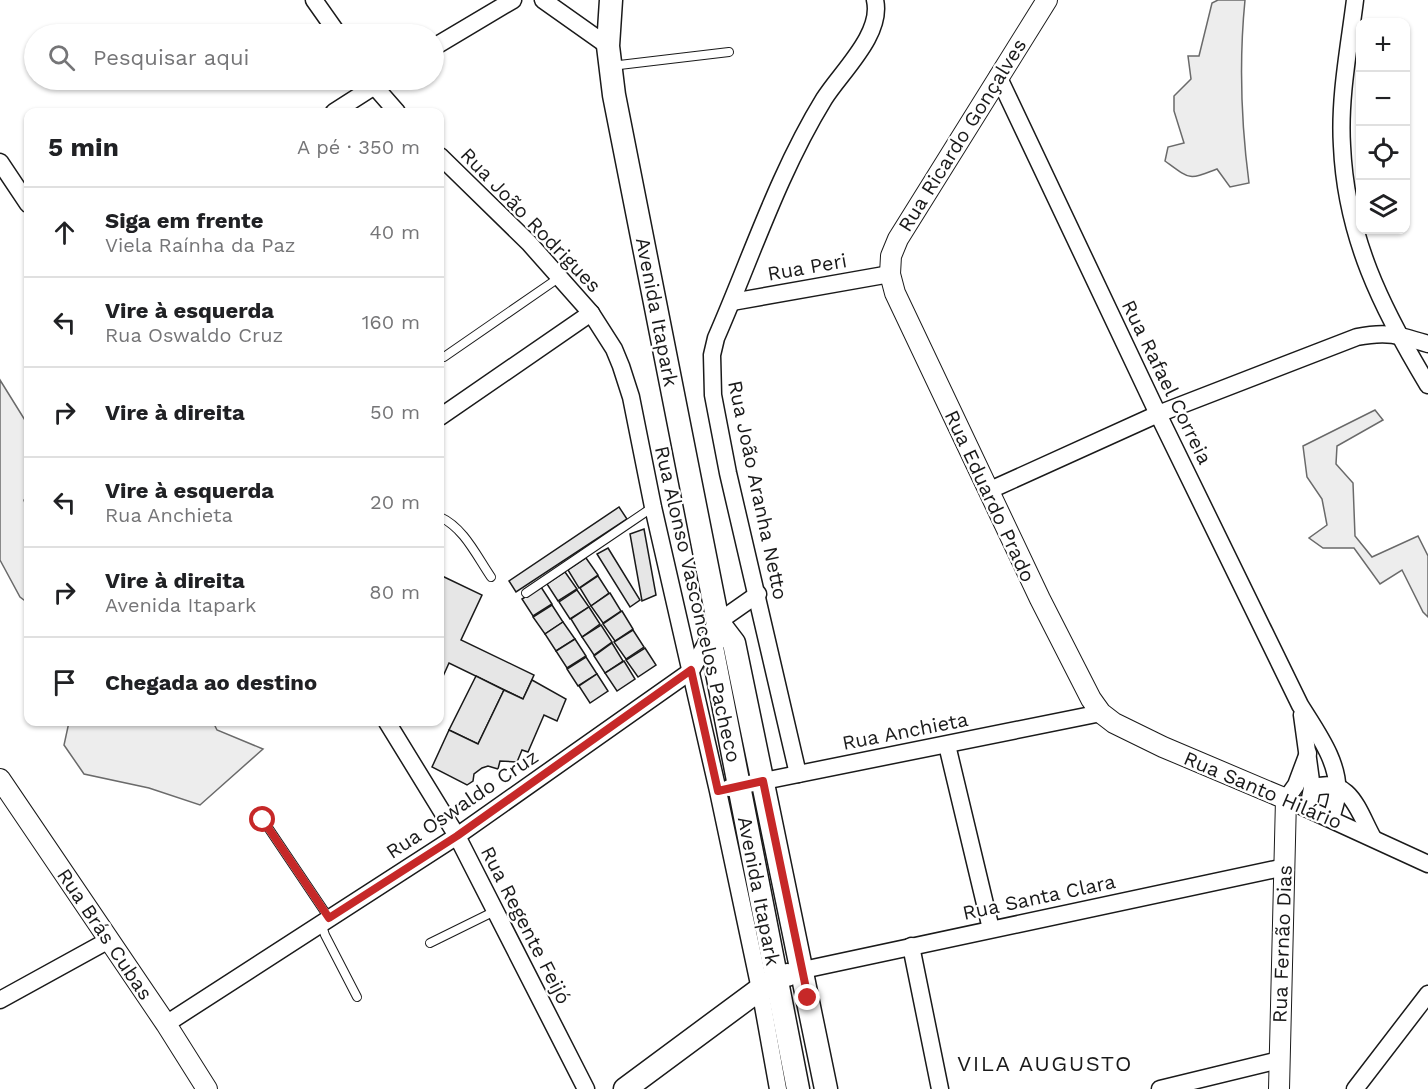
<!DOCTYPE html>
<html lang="pt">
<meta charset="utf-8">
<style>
body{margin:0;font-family:"Work Sans",sans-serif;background:#f2f2f2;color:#202124}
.controls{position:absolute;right:18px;top:18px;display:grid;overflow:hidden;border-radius:12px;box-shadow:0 2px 4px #0004}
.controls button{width:54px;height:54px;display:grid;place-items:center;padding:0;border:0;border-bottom:2px solid #e0e0e0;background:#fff;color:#202124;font:30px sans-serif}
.stop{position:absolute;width:18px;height:18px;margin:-14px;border:4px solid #c62828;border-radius:50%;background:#fff}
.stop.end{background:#c62828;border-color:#fff;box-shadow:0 2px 6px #0008}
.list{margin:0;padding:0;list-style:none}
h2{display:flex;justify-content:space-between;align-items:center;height:78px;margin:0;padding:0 24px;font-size:26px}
h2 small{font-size:20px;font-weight:400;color:#757577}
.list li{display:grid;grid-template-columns:39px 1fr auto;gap:18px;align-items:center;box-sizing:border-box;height:90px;padding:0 24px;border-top:2px solid #e0e0e0}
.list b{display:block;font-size:22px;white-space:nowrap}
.list p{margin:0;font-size:20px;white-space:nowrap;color:#757577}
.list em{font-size:20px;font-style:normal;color:#757577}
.icon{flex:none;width:33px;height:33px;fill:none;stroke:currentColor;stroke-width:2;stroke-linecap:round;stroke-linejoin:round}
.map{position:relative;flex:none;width:1428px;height:1089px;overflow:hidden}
.search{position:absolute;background:#fff;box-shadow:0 2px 4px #0004;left:24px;top:24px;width:420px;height:66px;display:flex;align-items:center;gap:15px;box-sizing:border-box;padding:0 21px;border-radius:33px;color:#757577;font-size:22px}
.panel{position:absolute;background:#fff;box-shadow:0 2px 4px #0004;left:24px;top:108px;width:420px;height:618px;border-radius:12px}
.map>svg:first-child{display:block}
</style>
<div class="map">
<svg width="1428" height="1089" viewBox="0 0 1428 1089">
<rect width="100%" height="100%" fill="#fff"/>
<g fill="#ededed" stroke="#6a6a6a" stroke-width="1.5">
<path d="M 1218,0 L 1245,0 C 1239,61 1241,122 1249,183 L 1230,187 L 1217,169 C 1188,180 1191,180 1165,161 L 1168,147 L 1184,143 L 1174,111 L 1174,96 L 1191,79 L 1188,56 L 1199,56 L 1212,3 Z"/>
<polygon points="0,380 28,425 28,494 24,500 28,512 28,603 20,597 0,560"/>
<polygon points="1375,410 1383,420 1337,446 1336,464 1353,483 1355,536 1372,557 1418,536 1428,556 1428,617 1423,612 1402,570 1380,584 1354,548 1323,548 1309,538 1327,525 1322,499 1307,477 1303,446"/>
<polygon points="69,722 213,722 217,730 263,749 200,805 149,788 84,774 64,745"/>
</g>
<g fill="#e6e6e6" stroke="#1a1a1a" stroke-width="1.5">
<polygon points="619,507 627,519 516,592 509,581"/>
<polygon points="644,529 656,595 642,601 630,534"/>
<polygon points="608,548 640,600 630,607 597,554"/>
<polygon points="586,558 598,575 579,588 568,570"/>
<polygon points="565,572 577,589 558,601 547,584"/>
<polygon points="440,575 482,595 461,640 534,675 523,699 449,663 440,683"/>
<polygon points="598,576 609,593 591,606 580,588"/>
<polygon points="541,587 552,604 533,616 522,599"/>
<polygon points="577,590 589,607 570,619 559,602"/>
<polygon points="610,593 621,611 603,623 591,606"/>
<polygon points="552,605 563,622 545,634 533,617"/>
<polygon points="589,607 600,624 582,637 571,619"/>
<polygon points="622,611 633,629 615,641 603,624"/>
<polygon points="563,622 575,639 556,651 545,634"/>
<polygon points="601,625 612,642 594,655 582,637"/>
<polygon points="633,630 644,647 626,659 614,642"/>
<polygon points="575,639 586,656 567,668 556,651"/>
<polygon points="612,643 623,661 605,673 594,656"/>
<polygon points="645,648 656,665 638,677 626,660"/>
<polygon points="586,657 597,674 578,686 567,669"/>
<polygon points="624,661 635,679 617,691 605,673"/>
<polygon points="597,674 608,691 590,703 579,686"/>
<polygon points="476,676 504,690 478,744 449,730"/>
<polygon points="532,680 566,699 557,721 544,715 528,752 522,750 517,762 500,761 498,769 488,766 482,768 474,774 473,781 467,785 432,767 449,730 478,744 504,690 523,699"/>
</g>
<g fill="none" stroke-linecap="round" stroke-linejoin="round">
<defs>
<g id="service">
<polyline points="611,66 729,52"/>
<polyline points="444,357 560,277"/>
<path d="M 440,517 C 464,528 476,555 491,577"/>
<polyline points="526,593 653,507"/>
<polyline points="263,820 329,918"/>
<polyline points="321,923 325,935 357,997"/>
<polyline points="430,943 495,911"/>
</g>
<g id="minor">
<polyline points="314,0 338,34"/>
<polyline points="543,0 608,46"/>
<path d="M 1355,0 C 1349,48 1339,98 1342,146 C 1346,237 1382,309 1428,385"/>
<polyline points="434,47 513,0"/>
<path d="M 998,76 L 1158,414 L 1300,705 C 1316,731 1341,764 1337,796 C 1336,804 1333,811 1331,819"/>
<polyline points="369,80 397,112"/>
<polyline points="334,112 384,80"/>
<polyline points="440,156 529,243 591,313 614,349 621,366 631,397 653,507 718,791 760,989 778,1089"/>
<polyline points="0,162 28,204"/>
<polyline points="732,302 890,274"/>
<polyline points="440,417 591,313"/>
<path d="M 988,491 L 1158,414 L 1357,337 C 1387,331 1399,335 1428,344"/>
<polyline points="1302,715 1312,788 1308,809"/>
<polyline points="387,722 457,836 586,1089"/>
<polyline points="947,745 991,929"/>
<polyline points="1308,753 1296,785 1286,799 1428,864"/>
<path d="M 798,774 L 728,473 L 713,395 L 712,355 L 716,338 C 751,258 778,174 824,99 C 841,72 883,34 875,0"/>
<polyline points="729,788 1101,713"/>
<path d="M 1312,788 C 1350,775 1358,811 1373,838"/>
<polyline points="911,946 940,1089"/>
<polyline points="803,970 1285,867"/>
<polyline points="0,1000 109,940"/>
<polyline points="166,1024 457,836 691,671 718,622 758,594"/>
<polyline points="1160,1089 1279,1060"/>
<polyline points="1355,1089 1428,994"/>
</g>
<g id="tertiary">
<polyline points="1047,0 898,239 891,256 890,274 895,293 1040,599 1091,699 1101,713 1114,723 1163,747 1286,799 1279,1089"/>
<polyline points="0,779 166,1024 207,1089"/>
</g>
<g id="secondary">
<polyline points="611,0 608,46 614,95 718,622 712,647 798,1089"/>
<polyline points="718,622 734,643 826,1089"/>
<polyline points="625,1089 760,989 776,978 787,975"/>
</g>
</defs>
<use href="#service" stroke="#1a1a1a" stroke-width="10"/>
<use href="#minor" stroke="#1a1a1a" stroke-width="19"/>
<use href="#tertiary" stroke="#1a1a1a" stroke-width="22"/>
<use href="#secondary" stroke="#1a1a1a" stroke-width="25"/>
<use href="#service" stroke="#fff" stroke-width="8"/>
<use href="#minor" stroke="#fff" stroke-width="16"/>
<use href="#tertiary" stroke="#fff" stroke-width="20"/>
<use href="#secondary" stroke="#fff" stroke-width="22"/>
</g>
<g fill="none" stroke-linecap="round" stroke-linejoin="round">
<polyline stroke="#c62828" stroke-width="8" points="263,820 329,918 457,836 691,670 718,791 763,781 808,998"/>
</g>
<g text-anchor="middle" stroke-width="4.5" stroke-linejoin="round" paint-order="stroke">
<g font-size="20" fill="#1a1a1a" stroke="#fff">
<text transform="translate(962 135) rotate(-58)" y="7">Rua Ricardo Gonçalves</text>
<text transform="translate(531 220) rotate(46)" y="7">Rua João Rodrigues</text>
<text transform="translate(807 267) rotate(-10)" y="7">Rua Peri</text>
<text transform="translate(657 312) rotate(79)" y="7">Avenida Itapark</text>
<text transform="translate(1167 382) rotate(64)" y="7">Rua Rafael Correia</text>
<text transform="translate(758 490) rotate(78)" y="7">Rua João Aranha Netto</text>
<text transform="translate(990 496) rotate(65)" y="7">Rua Eduardo Prado</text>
<text transform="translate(698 604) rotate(77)" y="7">Rua Alonso Vasconcelos Pacheco</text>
<text transform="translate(905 731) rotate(-11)" y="7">Rua Anchieta</text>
<text transform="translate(1263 790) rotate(23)" y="7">Rua Santo Hilário</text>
<text transform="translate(462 804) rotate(-34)" y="7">Rua Oswaldo Cruz</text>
<text transform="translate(759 891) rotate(79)" y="7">Avenida Itapark</text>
<text transform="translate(1039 897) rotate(-12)" y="7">Rua Santa Clara</text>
<text transform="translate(526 925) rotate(63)" y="7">Rua Regente Feijó</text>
<text transform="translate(105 934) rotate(56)" y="7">Rua Brás Cubas</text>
<text transform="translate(1282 944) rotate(-88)" y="7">Rua Fernão Dias</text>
</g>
<g font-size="22" letter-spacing="1.5" fill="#1a1a1a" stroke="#fff">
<text x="1045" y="1071">VILA AUGUSTO</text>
</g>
</g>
</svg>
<div class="controls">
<button>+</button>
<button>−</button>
<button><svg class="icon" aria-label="locate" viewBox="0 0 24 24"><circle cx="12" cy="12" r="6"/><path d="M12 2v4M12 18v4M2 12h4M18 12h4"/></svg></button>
<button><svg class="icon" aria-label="layers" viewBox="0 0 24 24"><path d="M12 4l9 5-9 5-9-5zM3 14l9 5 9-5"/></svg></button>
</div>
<div class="stop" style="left:263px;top:820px"></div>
<div class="stop end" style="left:808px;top:998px"></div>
<div class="search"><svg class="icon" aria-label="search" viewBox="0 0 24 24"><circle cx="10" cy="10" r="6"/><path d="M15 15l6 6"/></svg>Pesquisar aqui</div>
<section class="panel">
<h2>5 min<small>A pé · 350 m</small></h2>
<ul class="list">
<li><svg class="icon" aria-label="ahead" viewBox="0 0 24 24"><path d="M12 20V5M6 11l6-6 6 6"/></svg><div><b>Siga em frente</b><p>Viela Raínha da Paz</p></div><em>40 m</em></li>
<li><svg class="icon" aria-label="left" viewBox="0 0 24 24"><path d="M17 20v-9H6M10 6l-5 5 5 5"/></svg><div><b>Vire à esquerda</b><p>Rua Oswaldo Cruz</p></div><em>160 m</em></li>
<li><svg class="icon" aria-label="right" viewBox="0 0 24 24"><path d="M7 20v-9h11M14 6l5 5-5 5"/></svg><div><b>Vire à direita</b></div><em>50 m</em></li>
<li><svg class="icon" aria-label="left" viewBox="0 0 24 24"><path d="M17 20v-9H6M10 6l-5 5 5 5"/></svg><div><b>Vire à esquerda</b><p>Rua Anchieta</p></div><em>20 m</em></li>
<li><svg class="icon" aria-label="right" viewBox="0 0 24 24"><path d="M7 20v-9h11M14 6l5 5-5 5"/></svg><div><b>Vire à direita</b><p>Avenida Itapark</p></div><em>80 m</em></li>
<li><svg class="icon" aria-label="arrive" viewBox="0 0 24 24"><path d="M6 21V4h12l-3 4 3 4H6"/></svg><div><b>Chegada ao destino</b></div></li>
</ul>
</section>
</div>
